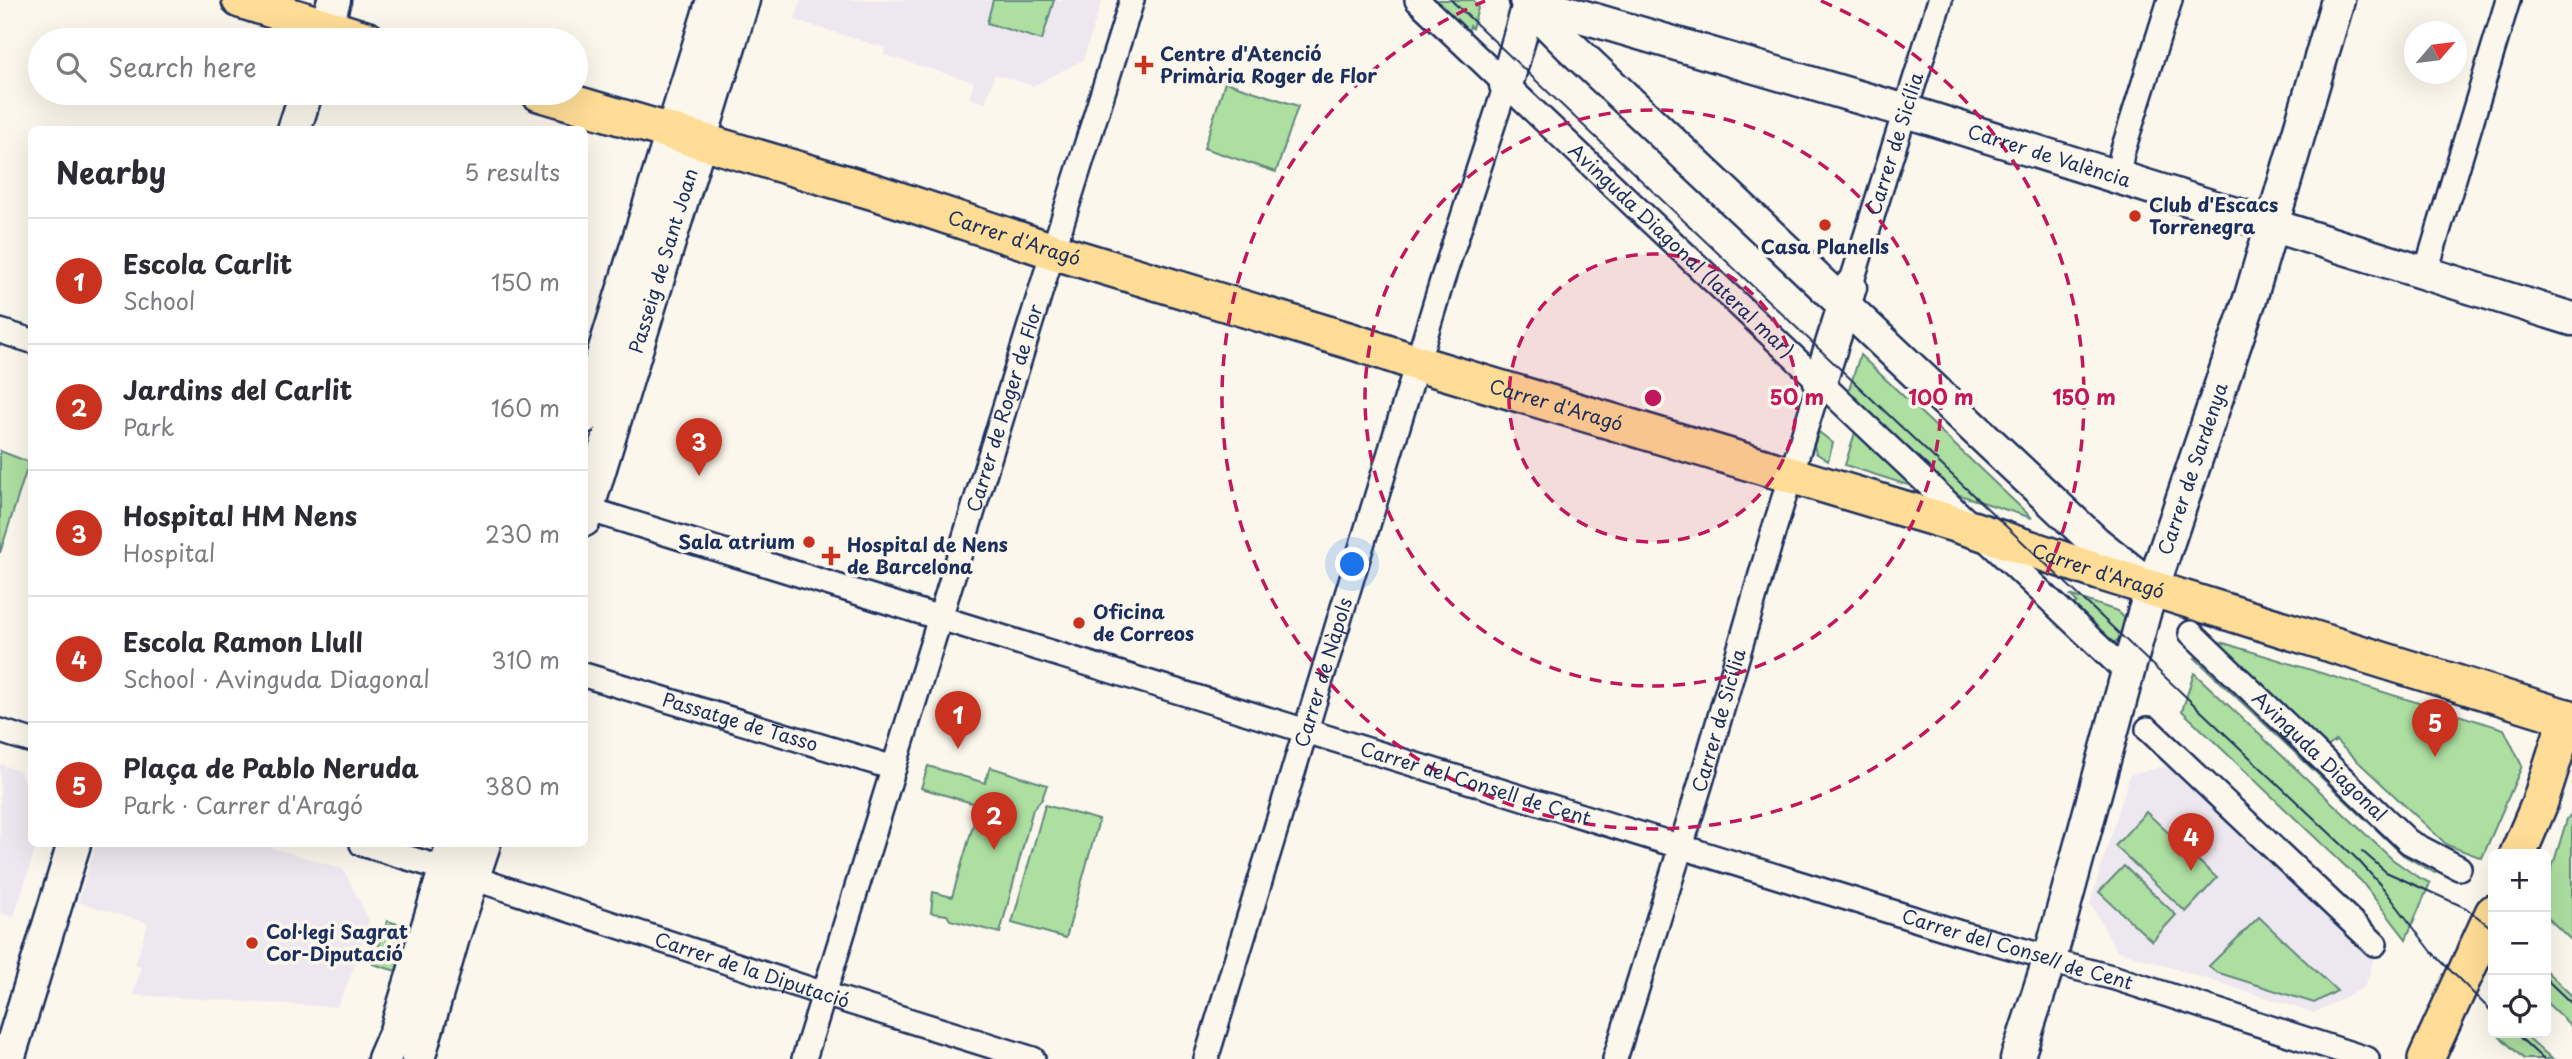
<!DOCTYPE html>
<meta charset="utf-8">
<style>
body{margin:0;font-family:"Playpen Sans",sans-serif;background:#f7f7f7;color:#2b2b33}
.controls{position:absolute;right:21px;bottom:21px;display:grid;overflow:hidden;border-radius:10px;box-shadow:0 7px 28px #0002}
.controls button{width:63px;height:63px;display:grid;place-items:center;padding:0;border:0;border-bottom:2px solid #e1e1e2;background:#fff;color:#2b2b33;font:35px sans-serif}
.compass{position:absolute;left:2404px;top:21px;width:63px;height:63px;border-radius:50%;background:#fff;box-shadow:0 7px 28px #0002;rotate:62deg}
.you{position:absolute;left:1353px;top:565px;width:24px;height:24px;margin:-18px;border:5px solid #fff;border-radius:50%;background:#1a73e8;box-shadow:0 0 0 10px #1a73e833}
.badge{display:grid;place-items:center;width:46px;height:46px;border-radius:50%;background:#c8321e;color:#fff;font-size:23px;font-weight:700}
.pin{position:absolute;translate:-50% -58px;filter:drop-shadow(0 2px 4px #0008)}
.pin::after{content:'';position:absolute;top:37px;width:24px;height:21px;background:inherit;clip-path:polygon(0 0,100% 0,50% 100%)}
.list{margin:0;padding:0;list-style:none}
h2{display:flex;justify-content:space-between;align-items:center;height:91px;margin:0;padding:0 28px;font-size:30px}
h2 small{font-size:23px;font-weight:400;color:#7c7c81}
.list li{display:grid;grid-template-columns:46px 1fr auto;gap:21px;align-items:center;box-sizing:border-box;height:126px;padding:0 28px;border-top:2px solid #e1e1e2}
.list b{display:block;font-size:26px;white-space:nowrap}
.list p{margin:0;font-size:23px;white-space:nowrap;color:#7c7c81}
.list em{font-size:23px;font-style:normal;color:#7c7c81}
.icon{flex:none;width:38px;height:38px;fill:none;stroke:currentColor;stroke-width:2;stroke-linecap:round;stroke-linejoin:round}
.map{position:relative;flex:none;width:2572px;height:1059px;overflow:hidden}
.search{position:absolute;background:#fff;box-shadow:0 7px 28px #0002;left:28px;top:28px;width:560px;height:77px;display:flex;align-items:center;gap:18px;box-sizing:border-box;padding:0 24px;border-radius:38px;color:#7c7c81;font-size:26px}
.panel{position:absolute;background:#fff;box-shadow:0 7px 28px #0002;left:28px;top:126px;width:560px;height:721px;border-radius:10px}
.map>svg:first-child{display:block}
</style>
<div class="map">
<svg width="2572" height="1059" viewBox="0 0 2572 1059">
<rect width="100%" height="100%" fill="#fbf7ec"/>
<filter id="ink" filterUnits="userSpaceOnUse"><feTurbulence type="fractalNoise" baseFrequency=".0143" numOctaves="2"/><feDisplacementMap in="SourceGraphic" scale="14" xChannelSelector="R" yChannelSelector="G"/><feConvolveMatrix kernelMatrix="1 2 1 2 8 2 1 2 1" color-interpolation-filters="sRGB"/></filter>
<g filter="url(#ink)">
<g fill="#ede8ef">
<polygon points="801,0 1102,0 1083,60 1033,86 995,74 985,103 969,98 974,82 884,55 885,48 795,20"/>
<polygon points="0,764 20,771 31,800 32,844 37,844 14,917 0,913"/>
<polygon points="2171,765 2374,958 2365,987 2314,1013 2116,950 2090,903 2130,775"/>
<polygon points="96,844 260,844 343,869 369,920 356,964 337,1007 133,995 141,967 135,965 148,923 78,902"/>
</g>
<g fill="#acdfa0" stroke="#64877f" stroke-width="2">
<polygon points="993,0 1054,0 1042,40 987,23"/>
<polygon points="1430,0 1473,0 1479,5 1472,28 1470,26 1467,35"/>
<polygon points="1225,82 1298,106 1276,172 1204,148"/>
<polygon points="1860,355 2032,518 1947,491 1847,396"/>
<polygon points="1857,426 1914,487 1845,465"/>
<polygon points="1819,432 1833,443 1828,461 1816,453 1814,446"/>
<polygon points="0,451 29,462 0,553"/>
<polygon points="2070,595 2117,611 2129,622 2122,645 2117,640 2111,647 2071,608 2077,602"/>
<polygon points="2217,641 2504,729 2522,766 2482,858 2447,845 2336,741 2324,749 2216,644"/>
<polygon points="2203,656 2438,866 2435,873 2403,855 2195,658"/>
<polygon points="2194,673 2392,859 2416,876 2430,883 2406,939 2361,881 2182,711"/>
<polygon points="928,766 985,783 990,767 1047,785 1042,799 1033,809 1000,933 950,920 947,915 931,913 933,892 952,897 979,805 921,788"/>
<polygon points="1045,805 1099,820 1066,938 1012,923"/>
<polygon points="2146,812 2217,878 2186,912 2115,846"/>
<polygon points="2572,813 2572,941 2546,916 2546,888 2567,819"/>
<polygon points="2124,866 2176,915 2152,941 2099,892"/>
<polygon points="2259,917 2337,991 2314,1003 2216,972 2209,966"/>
<polygon points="387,921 409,927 396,971 373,964"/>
<polygon points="2546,971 2572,996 2572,1027 2546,1002"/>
<polygon points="2496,1033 2523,1033 2552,1059 2524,1059"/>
</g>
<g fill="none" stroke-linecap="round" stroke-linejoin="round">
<defs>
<g id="street">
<path id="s1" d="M 1417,0 L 2126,672"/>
<polyline points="2118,177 2122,153 2170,0"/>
<polyline points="2423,272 2430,258 2508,0"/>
<path id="s2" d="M 1850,287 L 1940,0"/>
<polyline points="0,331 32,341"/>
<path id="s3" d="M 584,508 L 1957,932 L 2050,958 L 2061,964 L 2115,978 L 2367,1059"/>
<path id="s4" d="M 2191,633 L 2409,842 L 2459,868"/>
<path id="s5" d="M 584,675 L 894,768"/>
<polyline points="2148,729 2375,944"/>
<polyline points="0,731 32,741"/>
<polyline points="362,844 445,869"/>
<path id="s6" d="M 473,878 L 824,994 L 1033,1059"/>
<path id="s7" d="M 804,1059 L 1053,251 L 1132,0"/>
<path id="s8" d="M 1206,1059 L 1442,281 L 1506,85"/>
<path id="s9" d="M 1615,1059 L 1701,782 L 1773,533 L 1820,382"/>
</g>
<g id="secondary">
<path id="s10" d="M 1526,0 L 1906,111 L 2572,319"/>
<polyline points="1530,1 1541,17 1570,46 2095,542 2149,585"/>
<polyline points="322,40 334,0"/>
<polyline points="1506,85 1530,1"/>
<polyline points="294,130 306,93"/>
<polyline points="1820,382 1850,287"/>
<polyline points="584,417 713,0"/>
<path id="s11" d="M 584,520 L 743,0"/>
<polyline points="8,1059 74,844"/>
<polyline points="384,1059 396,1031 453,844"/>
<polyline points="418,1059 454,934 484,844"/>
<path id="s12" d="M 2017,1059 L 2050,958 L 2144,613 L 2251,296 L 2338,0"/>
</g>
<g id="primary">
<polyline points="240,0 368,40"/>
<path id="s13" d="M 539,93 L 878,193 L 1053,251 L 1354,342 L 1429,367 L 1975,530 L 2099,572 L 2572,719"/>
<polyline points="2518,854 2539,805 2567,717"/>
<polyline points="2426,1059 2493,913"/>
</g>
</defs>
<use href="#street" stroke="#1b2f5e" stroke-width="28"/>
<use href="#secondary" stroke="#1b2f5e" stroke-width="37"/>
<use href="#primary" stroke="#1b2f5e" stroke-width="40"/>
<use href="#street" stroke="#fbf7ec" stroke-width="23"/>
<use href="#secondary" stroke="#fbf7ec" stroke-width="32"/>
<use href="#primary" stroke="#ffdd96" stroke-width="35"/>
<g stroke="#1b2f5e" stroke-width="2">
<polyline points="1451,0 2358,860 2384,889 2432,952 2493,1013"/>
<polyline points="2362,851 2386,872 2466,908 2493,929"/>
<polyline points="2546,979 2572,1004"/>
<polyline points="2515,1033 2543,1059"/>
</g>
</g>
</g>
<circle cx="1653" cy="398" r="144" fill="#c2185b" fill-opacity=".12"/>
<g fill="none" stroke="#c2185b" stroke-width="3.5" stroke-dasharray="12 9">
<circle cx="1653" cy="398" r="144"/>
<circle cx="1653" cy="398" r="288"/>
<path d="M1821 1A431 431 0 1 1 1485 1"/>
</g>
<g fill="#c8321e" stroke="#fbf7ec" stroke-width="2.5">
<path d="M1140.5 54.5h7v7h7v7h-7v7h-7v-7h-7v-7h7z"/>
<circle cx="2135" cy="216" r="7"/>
<circle cx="1825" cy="225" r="7"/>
<circle cx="809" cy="542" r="7"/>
<path d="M827.5 545.5h7v7h7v7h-7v7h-7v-7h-7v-7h7z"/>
<circle cx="1079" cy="623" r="7"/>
<circle cx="252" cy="943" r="7"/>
</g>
<g text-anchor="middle" stroke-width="7" stroke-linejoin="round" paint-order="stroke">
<g font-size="19" font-weight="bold" fill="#1b2f5e" stroke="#fbf7ec" text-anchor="start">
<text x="1160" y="61">Centre d'Atenció<tspan x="1160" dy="22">Primària Roger de Flor</tspan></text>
<text x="2149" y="212">Club d'Escacs<tspan x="2149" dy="22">Torrenegra</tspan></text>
<text x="1825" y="254" text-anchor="middle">Casa Planells</text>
<text x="795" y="549" text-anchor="end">Sala atrium</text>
<text x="847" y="552">Hospital de Nens<tspan x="847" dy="22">de Barcelona</tspan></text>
<text x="1093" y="619">Oficina<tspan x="1093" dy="22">de Correos</tspan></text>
<text x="266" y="939">Col·legi Sagrat<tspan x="266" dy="22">Cor-Diputació</tspan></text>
</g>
<g font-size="19" fill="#1b2f5e" stroke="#fbf7ec">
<text dy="7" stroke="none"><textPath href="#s2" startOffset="150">Carrer de Sicília</textPath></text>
<text dy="7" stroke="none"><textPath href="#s10" startOffset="546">Carrer de València</textPath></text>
<text dy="7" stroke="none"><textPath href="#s13" startOffset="497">Carrer d'Aragó</textPath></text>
<text dy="7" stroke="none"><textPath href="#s1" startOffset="364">Avinguda Diagonal (lateral mar)</textPath></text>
<text dy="7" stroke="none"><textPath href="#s11" startOffset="271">Passeig de Sant Joan</textPath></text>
<text dy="7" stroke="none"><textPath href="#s13" startOffset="1064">Carrer d'Aragó</textPath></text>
<text dy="7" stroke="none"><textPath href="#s7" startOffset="681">Carrer de Roger de Flor</textPath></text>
<text dy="7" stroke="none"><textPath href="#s12" startOffset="616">Carrer de Sardenya</textPath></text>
<text dy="7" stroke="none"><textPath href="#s13" startOffset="1631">Carrer d'Aragó</textPath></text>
<text dy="7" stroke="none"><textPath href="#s8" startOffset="404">Carrer de Nàpols</textPath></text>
<text dy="7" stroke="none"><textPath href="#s9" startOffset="354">Carrer de Sicília</textPath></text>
<text dy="7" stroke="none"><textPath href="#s5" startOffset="163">Passatge de Tasso</textPath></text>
<text dy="7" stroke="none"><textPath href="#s4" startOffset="178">Avinguda Diagonal</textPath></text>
<text dy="7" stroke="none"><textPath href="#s3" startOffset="933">Carrer del Consell de Cent</textPath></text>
<text dy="7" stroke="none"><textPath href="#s3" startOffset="1500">Carrer del Consell de Cent</textPath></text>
<text dy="7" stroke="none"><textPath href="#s6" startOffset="294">Carrer de la Diputació</textPath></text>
</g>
</g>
<circle cx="1653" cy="398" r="10" fill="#c2185b" stroke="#fbf7ec" stroke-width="3.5"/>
<g font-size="21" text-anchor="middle" font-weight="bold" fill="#c2185b" stroke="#fbf7ec" stroke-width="7" stroke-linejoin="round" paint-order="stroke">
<text x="1797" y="405">50 m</text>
<text x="1941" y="405">100 m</text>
<text x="2084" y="405">150 m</text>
</g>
</svg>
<div class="controls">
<button>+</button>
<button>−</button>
<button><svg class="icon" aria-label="locate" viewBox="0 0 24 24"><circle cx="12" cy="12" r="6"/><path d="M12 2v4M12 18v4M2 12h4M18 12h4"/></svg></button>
</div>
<svg class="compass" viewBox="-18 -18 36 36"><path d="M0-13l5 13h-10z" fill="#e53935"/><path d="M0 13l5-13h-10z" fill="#7c7c81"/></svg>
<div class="you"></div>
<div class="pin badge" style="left:958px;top:749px">1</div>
<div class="pin badge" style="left:994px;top:850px">2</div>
<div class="pin badge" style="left:699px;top:476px">3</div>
<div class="pin badge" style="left:2191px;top:871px">4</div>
<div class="pin badge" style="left:2435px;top:757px">5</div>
<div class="search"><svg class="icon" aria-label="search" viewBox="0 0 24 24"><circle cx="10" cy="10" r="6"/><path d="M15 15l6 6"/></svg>Search here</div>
<section class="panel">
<h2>Nearby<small>5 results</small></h2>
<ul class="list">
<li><span class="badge">1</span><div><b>Escola Carlit</b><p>School</p></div><em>150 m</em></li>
<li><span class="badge">2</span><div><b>Jardins del Carlit</b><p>Park</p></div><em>160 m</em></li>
<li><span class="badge">3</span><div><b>Hospital HM Nens</b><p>Hospital</p></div><em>230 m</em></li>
<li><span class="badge">4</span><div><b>Escola Ramon Llull</b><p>School · Avinguda Diagonal</p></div><em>310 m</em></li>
<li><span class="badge">5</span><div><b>Plaça de Pablo Neruda</b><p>Park · Carrer d'Aragó</p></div><em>380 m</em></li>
</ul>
</section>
</div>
